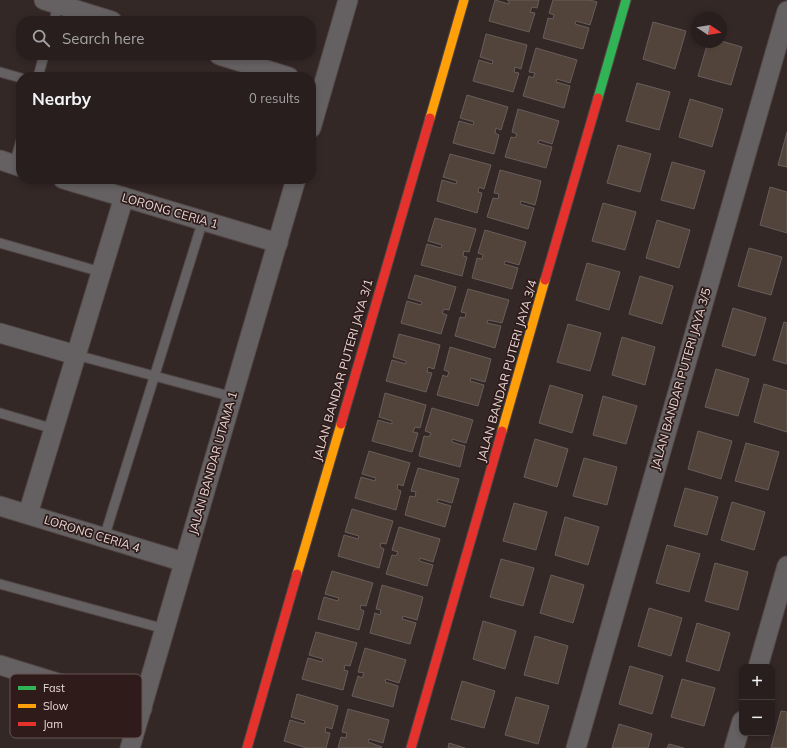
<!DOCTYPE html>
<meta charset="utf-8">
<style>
body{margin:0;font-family:Mulish,sans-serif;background:#2f2726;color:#f1f3f6}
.controls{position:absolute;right:12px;bottom:12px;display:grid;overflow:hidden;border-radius:8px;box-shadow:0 2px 6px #0003}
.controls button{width:36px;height:36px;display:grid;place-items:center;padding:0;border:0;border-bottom:1px solid #433c3b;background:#271e1d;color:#f1f3f6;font:20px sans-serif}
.compass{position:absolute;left:691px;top:12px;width:36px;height:36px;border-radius:50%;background:#271e1d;box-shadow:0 2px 6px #0003;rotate:102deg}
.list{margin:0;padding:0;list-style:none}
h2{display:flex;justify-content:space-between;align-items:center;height:52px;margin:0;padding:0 16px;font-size:17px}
h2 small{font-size:13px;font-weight:400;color:#a4a2a4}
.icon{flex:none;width:22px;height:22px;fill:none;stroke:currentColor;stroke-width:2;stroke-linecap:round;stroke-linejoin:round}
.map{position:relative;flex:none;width:787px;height:748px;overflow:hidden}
.search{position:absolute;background:#271e1d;box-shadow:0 2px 6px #0003;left:16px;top:16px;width:300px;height:44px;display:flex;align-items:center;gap:10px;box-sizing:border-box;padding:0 14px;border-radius:16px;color:#a4a2a4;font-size:15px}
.panel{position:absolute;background:#271e1d;box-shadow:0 2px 6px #0003;left:16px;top:72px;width:300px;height:112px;border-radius:16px}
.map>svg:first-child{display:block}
</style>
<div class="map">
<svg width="787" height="748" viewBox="0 0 787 748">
<rect width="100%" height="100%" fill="#342827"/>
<g fill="#53443b" stroke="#675e5b">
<polygon points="495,0 509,4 509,1 507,0 539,0 537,8 532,7 530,12 535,13 529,32 489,21"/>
<polygon points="553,0 590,0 597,2 590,25 576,21 575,24 589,28 583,49 543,38 548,18 553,19 554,15 549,13"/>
<polygon points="653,22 686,31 675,69 643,59"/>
<polygon points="486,34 527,45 521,69 515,67 514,72 519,73 513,92 473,81 479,60 492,64 493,61 480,57"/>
<polygon points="721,41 742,47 731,85 698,76 708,42"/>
<polygon points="536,48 577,60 570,83 557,79 556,82 570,86 564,108 523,96 529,76 533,78 535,73 529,72"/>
<polygon points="637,83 670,92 659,130 626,121"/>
<polygon points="467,95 508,107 501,130 496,128 495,133 499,135 494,154 453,143 459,121 473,125 474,122 460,118"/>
<polygon points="690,99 723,109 712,147 679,137"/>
<polygon points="518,109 559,121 552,144 539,140 538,143 552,147 546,168 505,157 511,137 515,138 517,134 512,132"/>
<polygon points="787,132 787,167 778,165"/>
<polygon points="618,145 651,154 640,192 607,183"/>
<polygon points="450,154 491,165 484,189 479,187 478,192 482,193 477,213 437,201 442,180 456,184 457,181 443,177"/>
<polygon points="672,162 705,171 694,209 661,200"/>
<polygon points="500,170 541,181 535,205 521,201 520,204 534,208 528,229 487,217 493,198 498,199 499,194 494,193"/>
<polygon points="770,187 787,192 787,233 760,225"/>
<polygon points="603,203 636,212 625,250 592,241"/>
<polygon points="435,218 476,229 469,252 464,251 463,256 467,257 462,276 421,265 427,244 441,248 442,245 428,241"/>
<polygon points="657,220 690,230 679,268 646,258"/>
<polygon points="485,230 526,242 519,265 505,261 504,264 518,268 512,289 472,278 477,258 482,259 483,255 478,253"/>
<polygon points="749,248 782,257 771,295 738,286"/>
<polygon points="587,263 620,272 609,310 576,300"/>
<polygon points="415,275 456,287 449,310 444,309 442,313 447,315 441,334 401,323 407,301 421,305 422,302 408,298"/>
<polygon points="640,276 673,286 662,324 629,314"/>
<polygon points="468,289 509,300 502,323 488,320 487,323 501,326 495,348 455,336 460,317 465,318 466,313 461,312"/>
<polygon points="733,308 766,318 755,356 722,346"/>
<polygon points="784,322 787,323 787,364 773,360"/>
<polygon points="568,324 601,333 590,371 557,362"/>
<polygon points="399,334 440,345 434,369 428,367 427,372 432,373 426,392 386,381 392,360 406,364 406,361 393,357"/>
<polygon points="622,337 655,347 645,385 612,375"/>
<polygon points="450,347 491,359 485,382 471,378 470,381 484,385 478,406 437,395 443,375 447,377 449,372 444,370"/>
<polygon points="716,369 749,379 738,416 705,407"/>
<polygon points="764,384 787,391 787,432 754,422"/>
<polygon points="550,385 583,395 572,433 539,423"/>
<polygon points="385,393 426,405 420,428 415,427 413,432 418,433 412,452 372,441 378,420 392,424 392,421 379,417"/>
<polygon points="603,396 637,406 626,444 593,435"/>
<polygon points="432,408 473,420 466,443 452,439 452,442 465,446 460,467 419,456 424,436 429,437 431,433 425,431"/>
<polygon points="698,431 732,441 721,479 688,469"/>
<polygon points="535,439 568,449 557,487 524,477"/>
<polygon points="746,443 779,452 768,490 735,481"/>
<polygon points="369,451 410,463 403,486 398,484 397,489 401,491 396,510 355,498 361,477 375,481 376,478 362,474"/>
<polygon points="584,458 617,467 607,505 573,496"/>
<polygon points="418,468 459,479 452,503 438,499 437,502 451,506 445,527 405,515 410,496 415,497 416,492 411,491"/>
<polygon points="685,488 718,497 707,535 674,526"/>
<polygon points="732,502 765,512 754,550 721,540"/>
<polygon points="514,503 547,512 536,550 503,541"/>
<polygon points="352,509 393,521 386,544 381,543 380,547 384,549 379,568 338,556 344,535 358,539 359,536 345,532"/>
<polygon points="565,517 599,527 588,565 555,555"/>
<polygon points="399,527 440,539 433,562 420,558 419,561 433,565 427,586 386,574 392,555 396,556 398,552 392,550"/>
<polygon points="667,545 700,554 689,592 656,583"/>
<polygon points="501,559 534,568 523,606 490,597"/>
<polygon points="715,563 748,572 738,610 705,601"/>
<polygon points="332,571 373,583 366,606 361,605 360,609 364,611 359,630 318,619 324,597 338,601 339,598 325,594"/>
<polygon points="551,575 584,585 573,623 540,613"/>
<polygon points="382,585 423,597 417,620 403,616 402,619 416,623 410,644 370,633 375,613 380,615 381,610 376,609"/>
<polygon points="649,608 682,618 671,656 638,646"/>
<polygon points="483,621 516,631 505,669 473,659"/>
<polygon points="697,623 730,633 719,671 686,661"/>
<polygon points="316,632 357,643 350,666 345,665 344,670 348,671 343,690 302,679 308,658 322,662 323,659 309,655"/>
<polygon points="535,636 568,646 558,684 524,675"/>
<polygon points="365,648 406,660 399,683 386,679 385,682 398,686 393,707 352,696 358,676 362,678 364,673 358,672"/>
<polygon points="630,666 663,676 652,714 619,704"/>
<polygon points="682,679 715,688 704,726 671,717"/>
<polygon points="462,681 495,691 484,728 451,719"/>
<polygon points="297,694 338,706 332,729 326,727 325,732 330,733 326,748 307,748 284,741 290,720 304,724 305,721 291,717"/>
<polygon points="516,697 549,706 538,744 505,735"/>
<polygon points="348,709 389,720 383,743 369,739 368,742 382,747 381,748 338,748 341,737 346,738 347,733 342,732"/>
<polygon points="781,711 787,712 787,748 771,748"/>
<polygon points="619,724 652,734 648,748 612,748"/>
<polygon points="449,743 465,748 448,748"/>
<polygon points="669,744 684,748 667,748"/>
</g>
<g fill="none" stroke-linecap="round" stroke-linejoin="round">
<defs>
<g id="lane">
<polyline points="54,21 58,4"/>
<polyline points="0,72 21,78"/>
<polyline points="38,77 44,55"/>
<polyline points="14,165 21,140"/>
<polyline points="0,243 101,272"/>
<polyline points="76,355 233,397"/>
<polyline points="0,413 54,429"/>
<polyline points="104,538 203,220"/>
<polyline points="0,584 165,629"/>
</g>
<g id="street">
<polyline points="44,0 112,21"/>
<polyline points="219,55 289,77"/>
<polyline points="311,128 348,0"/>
<polyline points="0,160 21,167"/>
<polyline points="63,179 278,243"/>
<polyline points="0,333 76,355"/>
<polyline points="0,506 184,562"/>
<polyline points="28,514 124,197"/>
<polyline points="0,665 142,709"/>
<polyline points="758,667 787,566"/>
<polyline points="130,748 296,179"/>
<polyline points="576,748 787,11"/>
<polyline points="734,748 742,721"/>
</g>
<polyline id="fast" points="598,98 626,0"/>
<g id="slow">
<polyline points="430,118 464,0"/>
<polyline points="502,431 545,280"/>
<polyline points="297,574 341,424"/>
</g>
<g id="jam">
<polyline points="545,280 598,98"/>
<polyline points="341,424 430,118"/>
<polyline points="247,748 297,574"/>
<polyline points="411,748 502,431"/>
</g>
</defs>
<use href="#lane" stroke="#504544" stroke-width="11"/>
<use href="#street" stroke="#504544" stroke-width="21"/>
<use href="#fast" stroke="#504544" stroke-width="11"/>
<use href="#slow" stroke="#504544" stroke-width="11"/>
<use href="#jam" stroke="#504544" stroke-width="11"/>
<use href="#lane" stroke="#656162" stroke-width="9"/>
<use href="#street" stroke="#656162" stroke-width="19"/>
<use href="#fast" stroke="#30b455" stroke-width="9"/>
<use href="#slow" stroke="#ff9f0a" stroke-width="9"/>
<use href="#jam" stroke="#e5322d" stroke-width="9"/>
</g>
<g text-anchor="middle" stroke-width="3.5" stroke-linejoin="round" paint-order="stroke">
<g font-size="12" fill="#e7d9d7" stroke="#2f1b19">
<text transform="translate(170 211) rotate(16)" y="4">LORONG CERIA 1</text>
<text transform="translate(343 370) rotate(-74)" y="4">JALAN BANDAR PUTERI JAYA 3/1</text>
<text transform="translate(507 371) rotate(-74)" y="4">JALAN BANDAR PUTERI JAYA 3/4</text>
<text transform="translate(681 379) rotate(-74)" y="4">JALAN BANDAR PUTERI JAYA 3/5</text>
<text transform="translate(213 463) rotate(-74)" y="4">JALAN BANDAR UTAMA 1</text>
<text transform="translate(92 534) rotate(17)" y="4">LORONG CERIA 4</text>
</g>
</g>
<rect x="10" y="674" width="132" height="64" rx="6" fill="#2f1b19" stroke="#665452" stroke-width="1"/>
<rect x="18" y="686" width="18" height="4" fill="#30b455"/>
<rect x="18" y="704" width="18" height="4" fill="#ff9f0a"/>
<rect x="18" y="722" width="18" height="4" fill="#e5322d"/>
<g font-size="11" fill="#e7d9d7">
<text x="43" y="692">Fast</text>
<text x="43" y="710">Slow</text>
<text x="43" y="728">Jam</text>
</g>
</svg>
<div class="controls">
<button>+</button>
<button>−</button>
</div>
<svg class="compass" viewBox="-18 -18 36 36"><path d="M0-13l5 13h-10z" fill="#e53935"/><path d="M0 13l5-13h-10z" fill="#a4a2a4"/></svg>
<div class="search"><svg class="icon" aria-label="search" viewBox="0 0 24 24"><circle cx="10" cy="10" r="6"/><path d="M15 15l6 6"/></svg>Search here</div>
<section class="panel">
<h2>Nearby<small>0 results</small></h2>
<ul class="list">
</ul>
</section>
</div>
